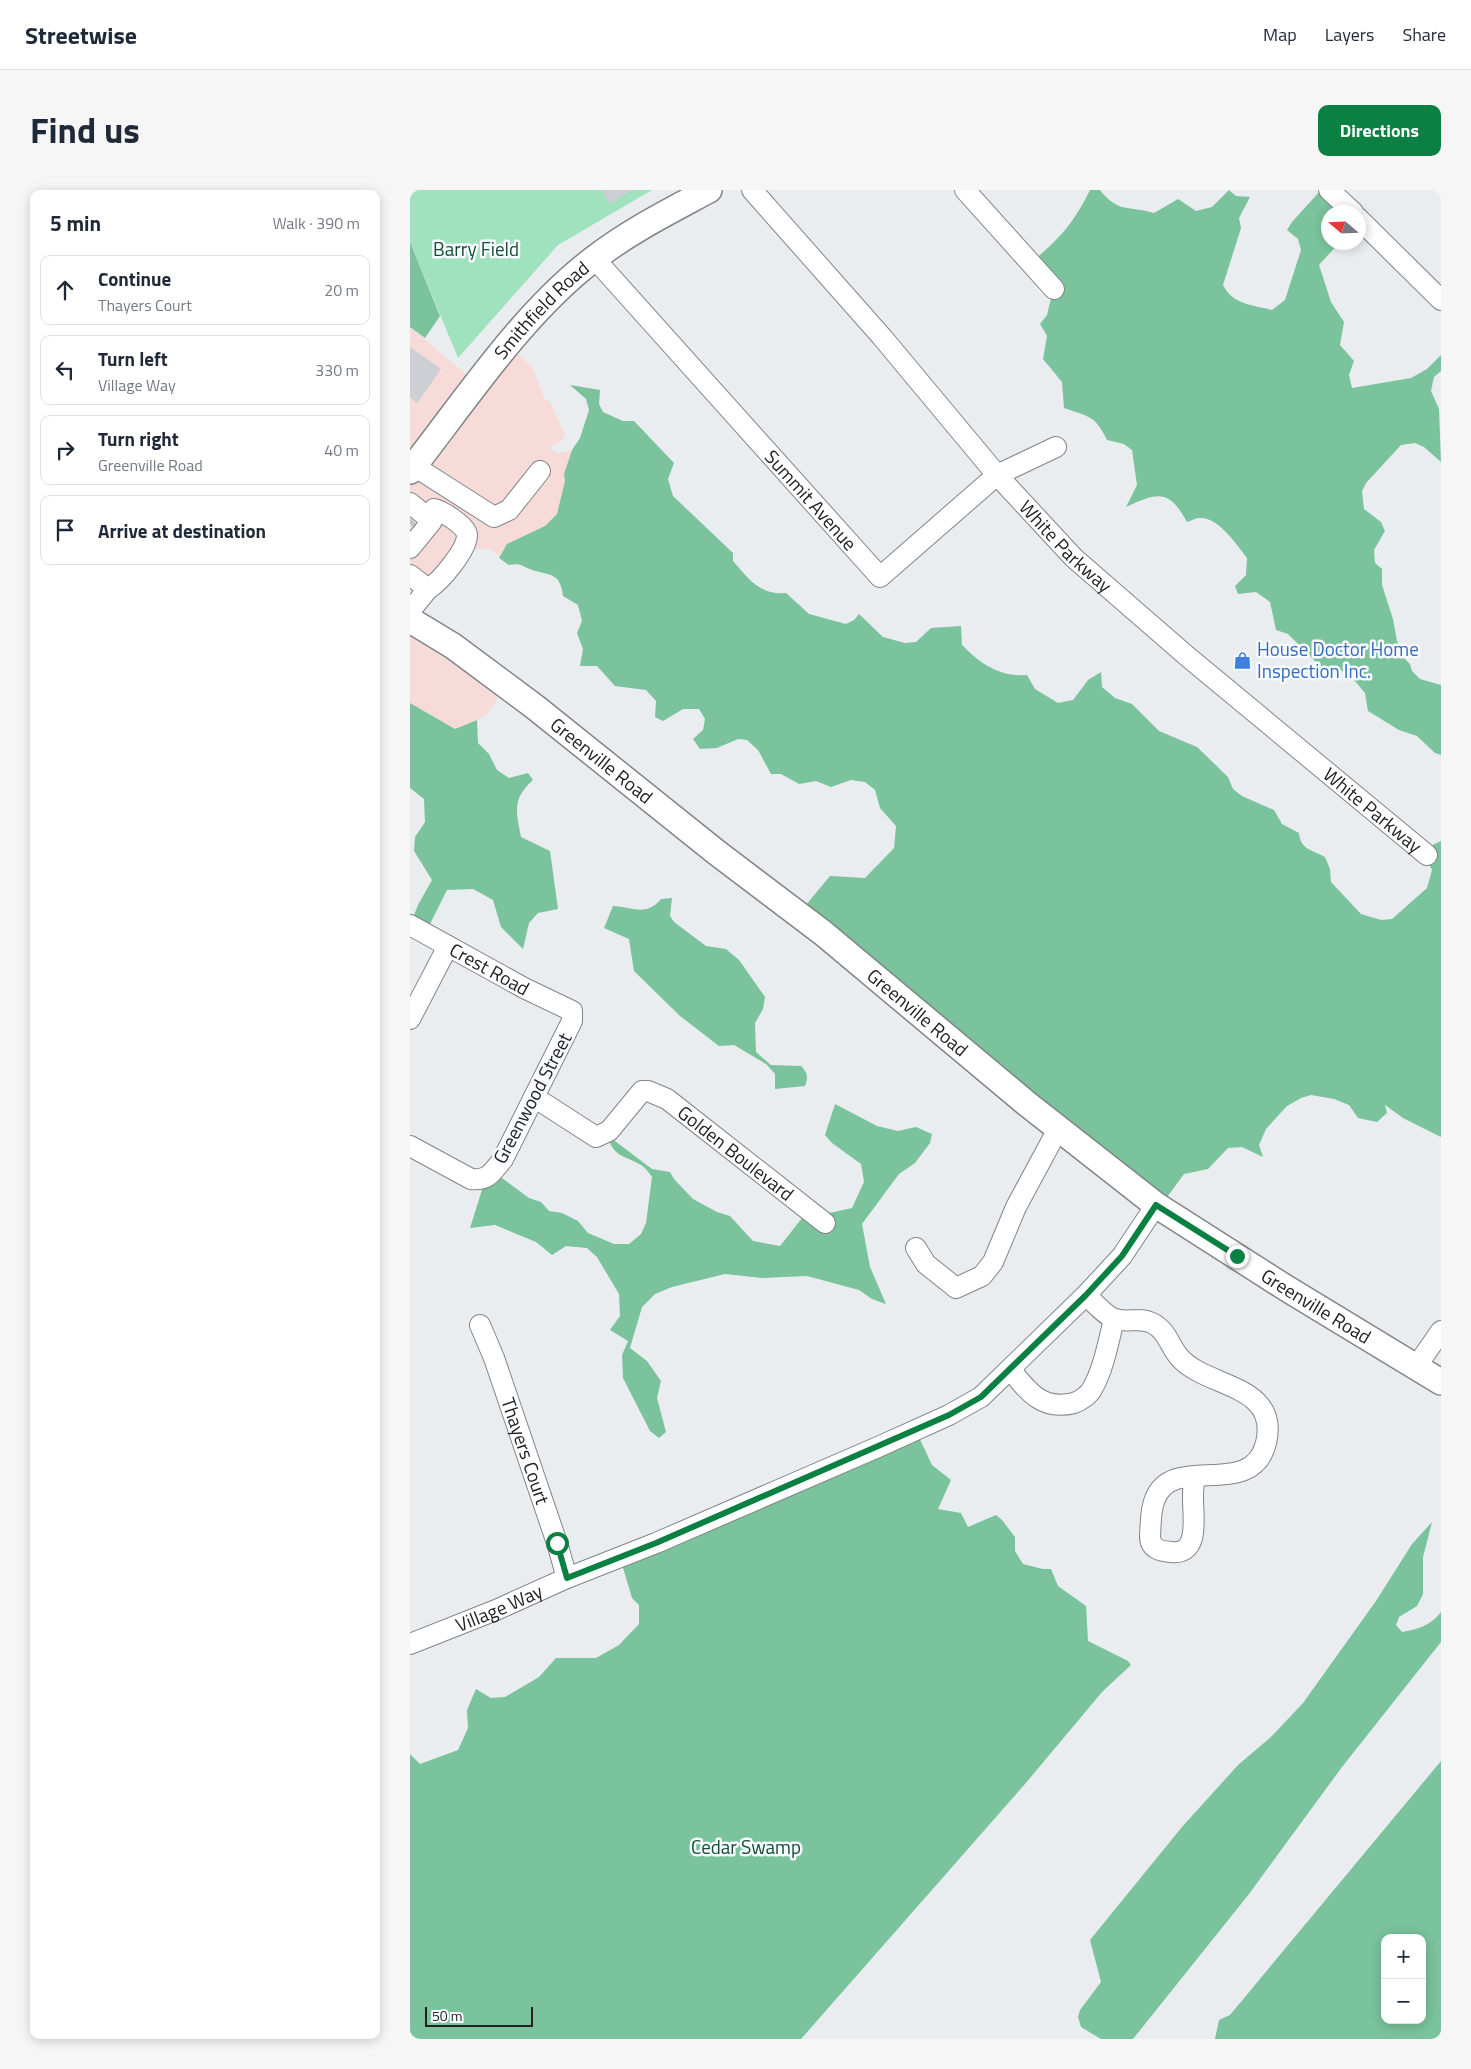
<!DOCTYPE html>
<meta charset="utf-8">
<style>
body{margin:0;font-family:"Titillium Web",sans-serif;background:#f6f6f7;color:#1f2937}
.controls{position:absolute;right:15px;bottom:15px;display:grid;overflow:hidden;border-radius:10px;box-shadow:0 2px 12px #0003}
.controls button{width:45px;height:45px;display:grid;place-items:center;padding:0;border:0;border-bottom:1px solid #e0e1e3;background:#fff;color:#1f2937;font:25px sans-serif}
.compass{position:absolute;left:911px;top:15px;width:45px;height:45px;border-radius:50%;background:#fff;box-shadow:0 2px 12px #0003;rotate:289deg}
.scale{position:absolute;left:15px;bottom:12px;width:108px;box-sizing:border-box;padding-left:5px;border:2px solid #202122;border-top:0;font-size:14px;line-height:18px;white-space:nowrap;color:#202122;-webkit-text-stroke:4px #f7fafe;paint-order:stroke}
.stop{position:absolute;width:15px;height:15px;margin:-11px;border:4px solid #0b8043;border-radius:50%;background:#fff}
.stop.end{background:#0b8043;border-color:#fff;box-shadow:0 1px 5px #0008}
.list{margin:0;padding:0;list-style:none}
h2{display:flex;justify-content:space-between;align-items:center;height:65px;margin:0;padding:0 20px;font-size:21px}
h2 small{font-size:16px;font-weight:400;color:#747a83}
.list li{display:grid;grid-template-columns:32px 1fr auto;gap:15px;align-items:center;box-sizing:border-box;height:70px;margin:0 10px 10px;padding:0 10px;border:1px solid #e0e1e3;border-radius:10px}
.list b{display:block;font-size:19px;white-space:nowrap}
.list p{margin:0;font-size:16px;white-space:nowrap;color:#747a83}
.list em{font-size:16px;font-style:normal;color:#747a83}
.icon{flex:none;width:28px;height:28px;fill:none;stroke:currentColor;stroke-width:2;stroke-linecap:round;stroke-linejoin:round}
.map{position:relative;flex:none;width:1031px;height:1849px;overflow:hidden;border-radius:10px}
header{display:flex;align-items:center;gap:30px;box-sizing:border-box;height:70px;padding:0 25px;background:#fff;border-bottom:1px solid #e0e1e3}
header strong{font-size:24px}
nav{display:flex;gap:28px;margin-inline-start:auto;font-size:18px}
.intro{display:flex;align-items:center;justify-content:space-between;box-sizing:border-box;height:120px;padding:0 30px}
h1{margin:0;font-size:35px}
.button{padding:12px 22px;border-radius:10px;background:#0b8043;color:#fff;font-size:18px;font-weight:700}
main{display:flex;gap:30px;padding:0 30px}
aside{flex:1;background:#fff;border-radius:10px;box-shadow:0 2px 12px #0003}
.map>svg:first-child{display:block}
</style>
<header>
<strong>Streetwise</strong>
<nav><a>Map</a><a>Layers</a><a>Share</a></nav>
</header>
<div class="intro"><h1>Find us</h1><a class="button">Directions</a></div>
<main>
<aside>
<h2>5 min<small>Walk · 390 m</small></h2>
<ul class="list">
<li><svg class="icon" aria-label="ahead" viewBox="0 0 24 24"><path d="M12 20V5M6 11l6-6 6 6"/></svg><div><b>Continue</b><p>Thayers Court</p></div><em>20 m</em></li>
<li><svg class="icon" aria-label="left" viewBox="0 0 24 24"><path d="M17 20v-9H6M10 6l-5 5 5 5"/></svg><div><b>Turn left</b><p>Village Way</p></div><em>330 m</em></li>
<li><svg class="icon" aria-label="right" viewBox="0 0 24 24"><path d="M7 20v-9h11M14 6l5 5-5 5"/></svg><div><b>Turn right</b><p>Greenville Road</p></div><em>40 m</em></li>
<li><svg class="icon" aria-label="arrive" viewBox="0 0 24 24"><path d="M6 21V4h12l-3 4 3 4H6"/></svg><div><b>Arrive at destination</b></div></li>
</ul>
</aside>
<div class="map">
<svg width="1031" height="1849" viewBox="0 0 1031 1849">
<rect width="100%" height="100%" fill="#e9edf0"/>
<polygon fill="#f6dbd9" points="0,137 65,192 98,154 123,178 134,208 140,212 155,244 152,250 139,258 147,263 162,260 154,284 155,291 147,324 135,336 97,354 90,366 79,359 66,359 55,363 11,423 95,497 76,526 45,539 0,513"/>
<polygon fill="#a0e2bd" points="0,0 242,0 148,55 48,168 0,52"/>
<g fill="#7ac39c" fill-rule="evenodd">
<path d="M 680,0 L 690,0 C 709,24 718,15 744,23 L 768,9 L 786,21 L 802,17 L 819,0 L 826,6 L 840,7 L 829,28 L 831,38 L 813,95 C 822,114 842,115 862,120 L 875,110 L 891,60 L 888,49 L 877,40 L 882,32 L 911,0 L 941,22 L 918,22 L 918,52 L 929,53 L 909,75 L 921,112 L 934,132 L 930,155 L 944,171 L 939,185 L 942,198 L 1001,188 L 1017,179 L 1031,165 L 1031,181 L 1024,187 L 1021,201 L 1029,219 L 1031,272 L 1014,257 L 1005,253 L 991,255 L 956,293 L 952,301 L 954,319 L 971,332 L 975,341 L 964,360 L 965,373 L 972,379 L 972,395 L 983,429 L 987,451 L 994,468 L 1000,474 L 1002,481 L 1010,489 L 1031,495 L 1031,565 L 1025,563 L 1007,546 L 989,540 L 958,521 L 955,503 L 940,485 L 928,479 L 912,478 L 878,444 L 866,440 L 860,412 L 846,402 L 828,404 L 825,396 L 836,385 L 837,368 C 827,355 808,326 789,328 C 785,328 781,331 777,332 C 759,299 748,302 716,317 L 727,295 L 722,260 L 714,254 L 697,250 C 685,225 679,227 654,218 L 652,192 L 633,169 L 637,146 L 630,134 L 637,125 L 643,100 L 622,72 C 651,47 663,34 680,0 Z"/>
<polygon points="0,52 30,126 15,148 0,137"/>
<path d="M 160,195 L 190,200 L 189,214 L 193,222 L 213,231 L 224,231 L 264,273 L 258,289 L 263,306 L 323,363 L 323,371 C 339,389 349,405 376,403 L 399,424 L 436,434 L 444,430 L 449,424 L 473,447 L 495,453 L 506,452 L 521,438 L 551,436 L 552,455 C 571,474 589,487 617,485 L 625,499 L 648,513 L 663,510 L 678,490 L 691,482 L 692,497 L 705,508 L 722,514 L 749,541 L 787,557 L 818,587 L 823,599 L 832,606 L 864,620 L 872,634 L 889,643 C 890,659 902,660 915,667 L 920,679 L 921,692 L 951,724 L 971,730 L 982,729 L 1017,698 L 1022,680 L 1012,660 L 1031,651 L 1031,947 L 993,928 L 975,915 L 977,923 L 967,932 L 948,928 L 939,915 L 924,909 L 901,905 L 891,908 L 877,916 L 856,939 L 849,955 L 853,967 L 832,957 L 818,958 L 798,979 L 774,984 L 755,1010 L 390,722 L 420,686 L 455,688 L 484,658 L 486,636 L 470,618 L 465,600 L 455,592 L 441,590 L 421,597 L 406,591 L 389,594 L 371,584 L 361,584 L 348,560 L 337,550 L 328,549 L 307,558 L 290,559 L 283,549 L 293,540 L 295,529 L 289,519 L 273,519 L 253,531 L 245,527 L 246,511 L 236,500 L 205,496 L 187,476 L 170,476 L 173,459 L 167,443 L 172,431 L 168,415 L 153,406 C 150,382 141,386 122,380 C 111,376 112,373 99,375 L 89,368 L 97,354 L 135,336 L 147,324 L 155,291 L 154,284 L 162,260 L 170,248 L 179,220 L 176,209 Z"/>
<path d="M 0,513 L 45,539 L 67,530 L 68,553 L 79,564 L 87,580 L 99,588 L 118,583 L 123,590 C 102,609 106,621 111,647 L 140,661 L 148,719 L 128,723 L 119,733 L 113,759 L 91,737 L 83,710 L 63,699 L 37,700 L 15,744 L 0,735 L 8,715 L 22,690 L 4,661 L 5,647 L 15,632 L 14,609 L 0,598 Z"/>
<path d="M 262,708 L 260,726 L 264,732 L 296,756 L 316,759 L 329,770 L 355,807 L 353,819 L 345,833 L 346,862 L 361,875 L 391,876 C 398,883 398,887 395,896 L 365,899 L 365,884 L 356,874 L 324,855 L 309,856 L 270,826 L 224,781 L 219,749 L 194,738 L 203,716 C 223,717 236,727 251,709 Z"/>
<path d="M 425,914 L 467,936 L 488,941 L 506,937 L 522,944 L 520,953 L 505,973 L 489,984 L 452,1034 L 460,1077 L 476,1114 L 462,1109 L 449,1100 L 397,1086 L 352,1088 L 315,1084 L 262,1097 L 245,1104 L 232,1117 L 220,1158 L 237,1171 L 251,1191 L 247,1208 L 256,1242 L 249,1248 L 240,1241 L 213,1188 L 212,1165 L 218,1151 L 200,1140 L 210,1126 L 209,1104 L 187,1067 L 177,1058 L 156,1056 L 142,1065 L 126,1052 L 85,1035 L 60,1038 L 77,984 L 81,980 L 119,1008 L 131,1012 L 139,1021 L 152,1023 L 168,1031 L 178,1043 L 204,1054 L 219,1054 L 231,1044 L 236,1033 L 242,987 C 239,983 236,978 231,975 C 214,965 204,968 197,945 L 242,979 L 260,982 L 264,989 L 283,1009 L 307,1022 L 320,1026 L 343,1051 L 370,1056 L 396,1023 L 406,1026 L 442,1018 L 454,992 L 451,974 L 422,953 L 415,945 Z"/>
<polygon points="507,1243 522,1275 541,1290 528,1319 551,1323 558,1337 586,1325 592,1330 605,1347 605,1361 613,1374 633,1379 641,1379 648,1396 676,1416 678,1451 718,1471 721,1475 692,1502 615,1594 391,1849 0,1849 0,1564 10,1574 48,1560 58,1538 57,1520 66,1499 81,1508 95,1507 129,1487 146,1468 186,1468 209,1455 229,1434 229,1415 222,1408 211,1371"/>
<path d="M 1022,1332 L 1013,1367 L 1013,1404 L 1007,1416 L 989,1427 L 986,1435 L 992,1442 C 1006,1440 1022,1435 1031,1422 L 1031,1452 L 932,1577 L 839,1704 L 723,1849 L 691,1849 L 671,1837 L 668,1827 L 670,1820 L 691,1792 L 680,1750 L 772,1637 L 828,1575 L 861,1547 L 893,1513 L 966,1411 L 1002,1354 Z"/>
<path d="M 1031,1571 L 1031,1849 L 805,1849 L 809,1830 L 820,1825 ZM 975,1748 L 1012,1748 L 1012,1830 L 975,1830 Z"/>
</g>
<g fill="#cccfd3">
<polygon points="191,0 222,0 200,14"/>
<polygon points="0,157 31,179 7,213 0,207"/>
</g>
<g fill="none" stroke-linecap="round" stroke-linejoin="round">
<polyline stroke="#c1c4c7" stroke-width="20" stroke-dasharray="20 10" stroke-linecap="butt" points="0,334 3,331"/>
<defs>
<g id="minor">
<path id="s1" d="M 342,0 L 472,147 L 587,285 L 664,368 L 778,467 L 1017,665"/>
<polyline points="555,0 644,99"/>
<polyline points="919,0 943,22"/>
<polyline points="948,28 1031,110"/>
<path id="s2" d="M 184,68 L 470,387 L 587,285 L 646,257"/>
<polyline points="4,276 84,327 99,320 130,281"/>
<polyline points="0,313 22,331 0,358"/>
<path d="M 17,327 L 24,319 C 32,321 57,336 57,345 C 57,360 30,392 18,399"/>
<polyline points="0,385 18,399 0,421"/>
<path id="s3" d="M 0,735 L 114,798 L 162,821 L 162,831 L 93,969 C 82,982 79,991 61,989 L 0,956"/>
<polyline points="0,829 38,756"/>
<path id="s4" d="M 124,907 L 186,947 L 199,941 L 232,901 L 238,901 L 257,909 L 415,1033"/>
<polyline points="506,1058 516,1074 546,1098 572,1086 583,1072 606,1017 648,939"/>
<path d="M 676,1105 C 682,1111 697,1127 705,1129 C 717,1133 730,1127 742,1133 C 758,1141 759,1156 770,1168 C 797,1198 870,1194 856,1253 C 842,1311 763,1262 745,1309 C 740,1320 741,1334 740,1346 C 740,1359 750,1361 761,1362 C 792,1366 782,1322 783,1305 C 783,1298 784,1292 785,1286"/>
<path id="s5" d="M 70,1135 L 84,1168 L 147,1353 L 157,1388"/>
<polyline points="1006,1177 1031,1141"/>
<path d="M 601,1180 C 618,1202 633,1221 664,1213 C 670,1211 679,1205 682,1199 C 693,1181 699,1150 704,1129"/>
<path id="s6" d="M 0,1454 L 86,1420 L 157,1388 L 246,1353 L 468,1257 L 539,1225 L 571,1207 L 676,1105 L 712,1066 L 746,1015"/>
</g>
<g id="major">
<path id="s7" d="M 0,281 C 55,211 113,122 185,68 C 220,41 260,21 299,0"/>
<path id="s8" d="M 0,430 L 43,456 L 125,517 L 306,662 L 413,743 L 616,913 L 746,1015 L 876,1098 L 1031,1192"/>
</g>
</defs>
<use href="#minor" stroke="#828588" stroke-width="22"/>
<use href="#major" stroke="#828588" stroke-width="28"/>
<use href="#minor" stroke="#fff" stroke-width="20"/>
<use href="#major" stroke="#fff" stroke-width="25"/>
</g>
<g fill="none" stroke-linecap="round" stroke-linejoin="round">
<polyline stroke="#0b8043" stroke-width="6" points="147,1353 157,1388 246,1353 539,1225 571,1207 676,1105 712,1066 746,1015 827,1066"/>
</g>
<defs>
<symbol id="shop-bare" viewBox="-9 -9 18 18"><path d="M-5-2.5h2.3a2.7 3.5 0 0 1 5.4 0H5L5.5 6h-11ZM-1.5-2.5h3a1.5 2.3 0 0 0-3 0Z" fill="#3f7fe0" stroke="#f7fafe" stroke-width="2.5" paint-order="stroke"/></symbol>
</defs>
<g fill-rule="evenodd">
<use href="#shop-bare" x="820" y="458" width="25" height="25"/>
</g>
<g text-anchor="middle" stroke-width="5" stroke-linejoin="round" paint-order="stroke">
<g font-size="19" fill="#134d33" stroke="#f7fafe">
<text x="66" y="66">Barry Field</text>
<text x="336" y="1664">Cedar Swamp</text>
</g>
<g font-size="19" fill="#202122" stroke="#f7fafe">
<text dy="7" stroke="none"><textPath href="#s7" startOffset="208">Smithfield Road</textPath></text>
<text dy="7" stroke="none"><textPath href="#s2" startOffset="325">Summit Avenue</textPath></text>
<text dy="7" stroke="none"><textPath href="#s1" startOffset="475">White Parkway</textPath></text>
<text dy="7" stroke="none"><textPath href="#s8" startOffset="238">Greenville Road</textPath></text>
<text dy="7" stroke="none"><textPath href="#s1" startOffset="880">White Parkway</textPath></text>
<text dy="7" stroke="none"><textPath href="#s3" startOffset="91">Crest Road</textPath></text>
<text dy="7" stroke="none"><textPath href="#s8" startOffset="642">Greenville Road</textPath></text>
<text transform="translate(122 908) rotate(-62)" y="7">Greenwood Street</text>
<text dy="7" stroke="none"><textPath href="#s4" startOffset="254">Golden Boulevard</textPath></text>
<text dy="7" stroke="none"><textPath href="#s8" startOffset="1138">Greenville Road</textPath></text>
<text dy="7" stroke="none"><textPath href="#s5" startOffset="134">Thayers Court</textPath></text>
<text dy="7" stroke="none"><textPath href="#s6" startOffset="96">Village Way</textPath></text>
</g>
<g font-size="19" fill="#366cbe" stroke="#f7fafe" text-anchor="start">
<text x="847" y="466">House Doctor Home<tspan x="847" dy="22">Inspection Inc.</tspan></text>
</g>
</g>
</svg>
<div class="controls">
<button>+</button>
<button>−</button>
</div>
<svg class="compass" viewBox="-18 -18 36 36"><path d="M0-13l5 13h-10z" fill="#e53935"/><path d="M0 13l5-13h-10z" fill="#747a83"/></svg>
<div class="scale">50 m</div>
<div class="stop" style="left:147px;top:1353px"></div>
<div class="stop end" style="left:827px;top:1066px"></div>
</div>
</main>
